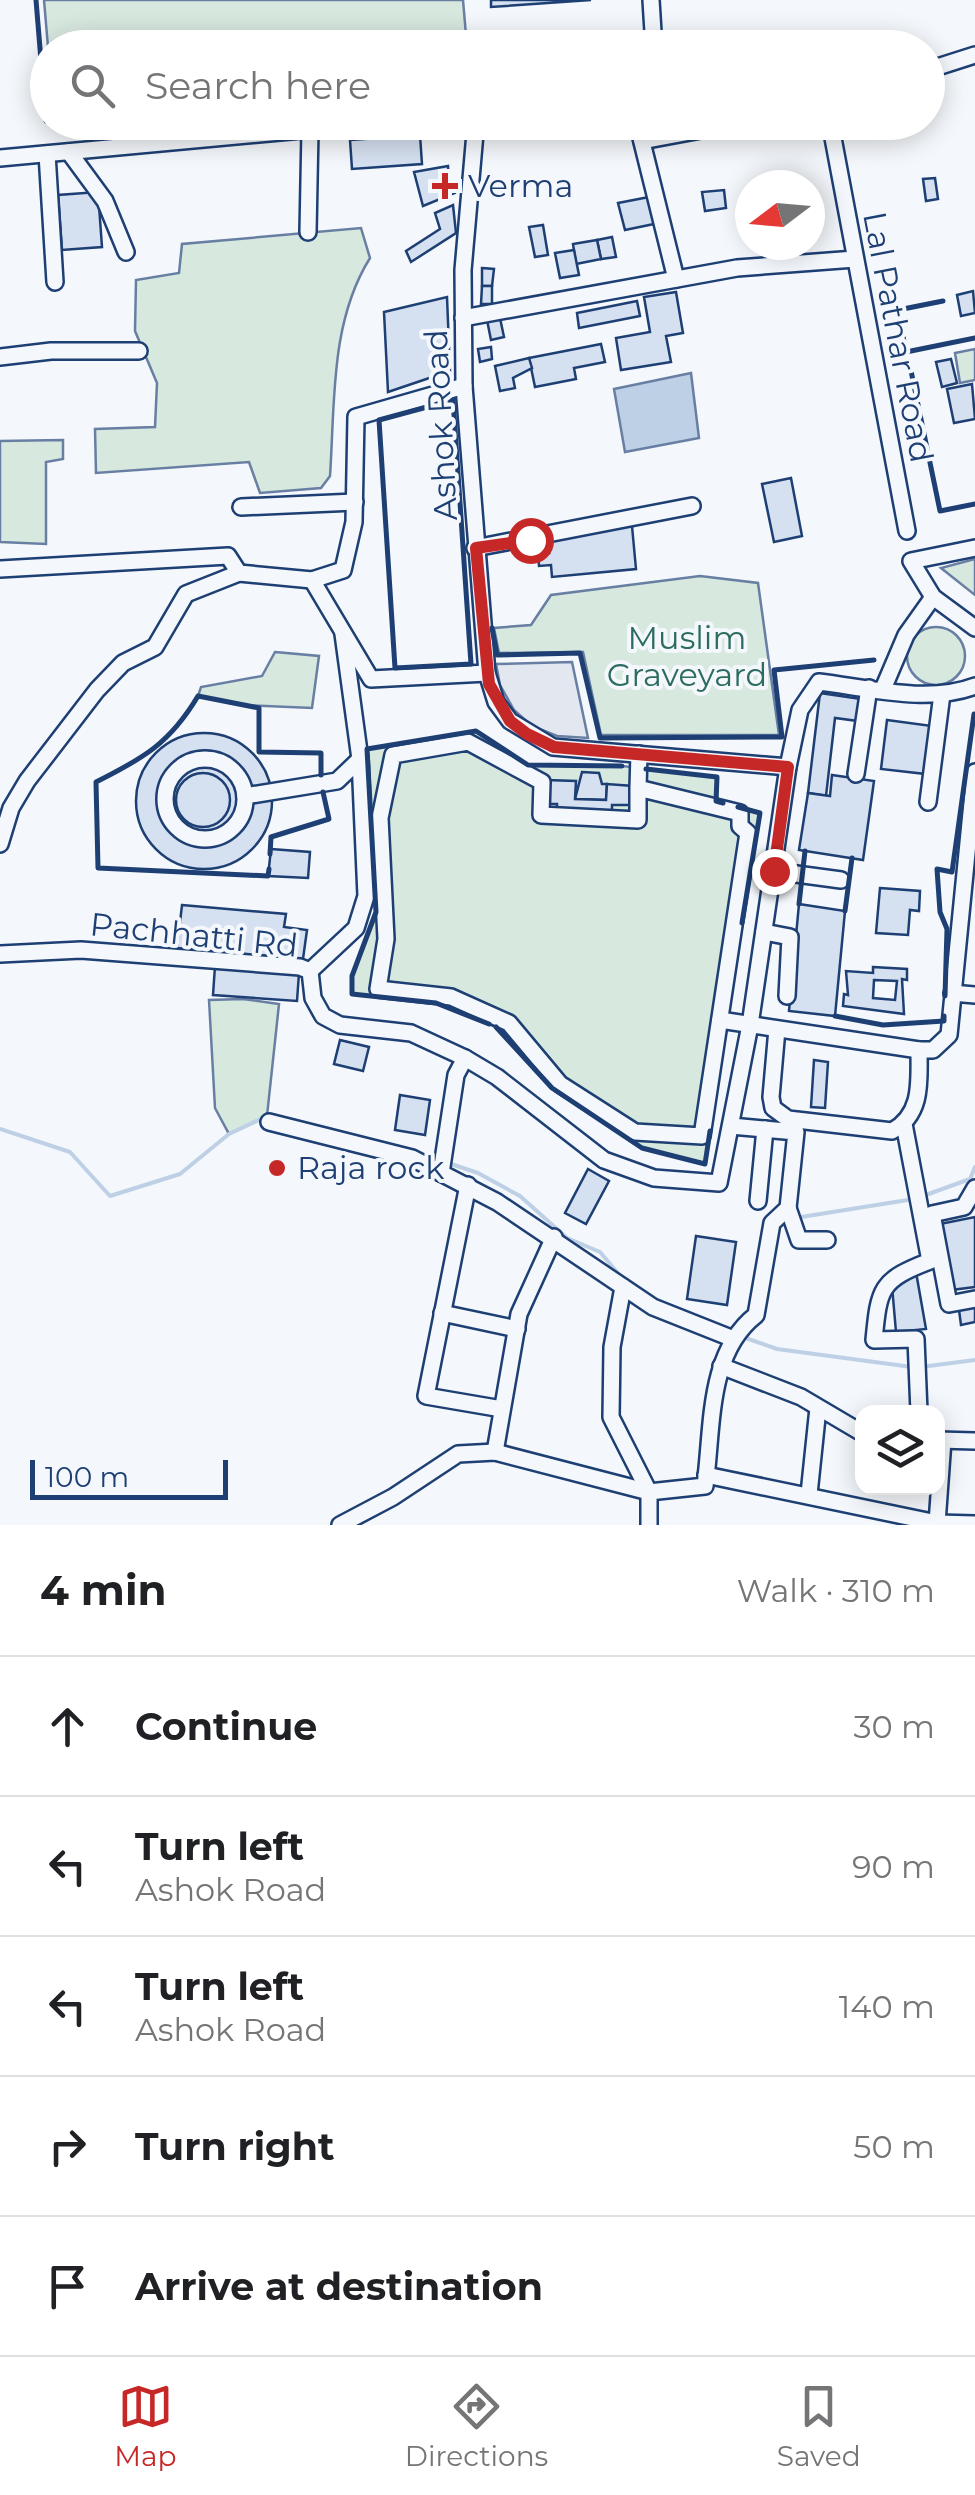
<!DOCTYPE html>
<meta charset="utf-8">
<style>
body{margin:0;font-family:Montserrat,sans-serif;background:#f6f6f6;color:#202124}
.controls{position:absolute;right:30px;bottom:30px;display:grid;overflow:hidden;border-radius:20px;box-shadow:0 5px 25px #0003}
.controls button{width:90px;height:90px;display:grid;place-items:center;padding:0;border:0;border-bottom:2px solid #e0e0e0;background:#fff;color:#202124;font:50px sans-serif}
.compass{position:absolute;left:735px;top:170px;width:90px;height:90px;border-radius:50%;background:#fff;box-shadow:0 5px 25px #0003;rotate:254deg}
.scale{position:absolute;left:30px;bottom:25px;width:198px;box-sizing:border-box;padding-left:10px;border:5px solid #1d3f73;border-top:0;font-size:28px;line-height:35px;white-space:nowrap;color:#1d3f73;-webkit-text-stroke:8px #f4f7fb;paint-order:stroke}
.stop{position:absolute;width:30px;height:30px;margin:-22px;border:8px solid #c62828;border-radius:50%;background:#fff}
.stop.end{background:#c62828;border-color:#fff;box-shadow:0 2px 10px #0008}
.list{margin:0;padding:0;list-style:none}
h2{display:flex;justify-content:space-between;align-items:center;height:130px;margin:0;padding:0 40px;font-size:42px}
h2 small{font-size:32px;font-weight:400;color:#757577}
.list li{display:grid;grid-template-columns:65px 1fr auto;gap:30px;align-items:center;box-sizing:border-box;height:140px;padding:0 40px;border-top:2px solid #e0e0e0}
.list b{display:block;font-size:38px;white-space:nowrap}
.list p{margin:0;font-size:32px;white-space:nowrap;color:#757577}
.list em{font-size:32px;font-style:normal;color:#757577}
.icon{flex:none;width:55px;height:55px;fill:none;stroke:currentColor;stroke-width:2;stroke-linecap:round;stroke-linejoin:round}
.map{position:relative;flex:none;width:975px;height:1525px;overflow:hidden}
.search{position:absolute;background:#fff;box-shadow:0 5px 25px #0003;left:30px;right:30px;top:30px;height:110px;display:flex;align-items:center;gap:25px;box-sizing:border-box;padding:0 35px;border-radius:55px;color:#757577;font-size:38px}
.sheet{height:830px;background:#fff}
nav{display:flex;justify-content:space-around;align-items:center;box-sizing:border-box;height:140px;border-top:2px solid #e0e0e0;background:#fff;font-size:28px;color:#757577}
nav a{display:grid;justify-items:center;gap:5px}
nav .on{color:#c62828}
.map>svg:first-child{display:block}
</style>
<div class="map">
<svg width="975" height="1525" viewBox="0 0 975 1525">
<rect width="100%" height="100%" fill="#f4f7fb"/>
<g fill="#d7e8df" stroke="#687fa3" stroke-width="2.5">
<polygon points="44,0 463,0 467,47 48,47"/>
<path d="M 361,228 L 370,258 C 330,322 335,402 330,476 L 321,488 L 260,493 L 249,462 L 96,473 L 95,429 L 155,427 L 157,383 L 135,331 L 136,280 L 179,273 L 182,244 Z"/>
<polygon points="975,349 975,380 960,383 955,353"/>
<polygon points="63,440 63,459 46,462 46,544 0,542 0,441"/>
<polygon points="975,559 975,595 941,568"/>
<polygon points="700,576 758,583 779,735 601,735 583,652 499,653 494,628 531,625 551,595"/>
<circle cx="936" cy="656" r="29"/>
<polygon points="275,652 319,656 312,708 241,705 198,696 201,687 262,676"/>
<polygon points="476,731 528,765 622,766 717,777 717,801 760,813 705,1164 642,1148 552,1088 496,1027 436,1003 352,994 352,976 376,912 367,749"/>
<polygon points="243,999 279,1004 267,1116 229,1134 215,1108 209,1000"/>
</g>
<polygon fill="#e3e8f0" stroke="#687fa3" stroke-width="2.5" points="572,662 588,738 557,736 532,726 514,710 500,685 496,664"/>
<polygon fill="#bed0e5" stroke="#687fa3" stroke-width="2.5" points="691,373 699,438 625,452 614,389"/>
<g fill="none" stroke-linecap="round" stroke-linejoin="round">
<g stroke="#bed0e5" stroke-width="4">
<polyline points="284,1118 348,1134"/>
<polyline points="0,1129 70,1152 110,1196 180,1174 229,1134 265,1117"/>
<polyline points="419,1154 439,1160"/>
<polyline points="448,1163 478,1173 520,1196 567,1238 600,1252 621,1277"/>
<polyline points="923,1196 970,1179 975,1167"/>
<polyline points="795,1218 914,1199"/>
<polyline points="740,1336 777,1349 912,1367"/>
<polyline points="921,1367 975,1360"/>
</g>
</g>
<g fill="#d5e0f0" stroke="#1d3f73" stroke-width="2.5" fill-rule="evenodd">
<polygon points="491,0 591,0 491,7"/>
<polygon points="420,135 422,164 352,169 350,140"/>
<polygon points="448,166 449,180 456,181 455,193 423,206 414,172"/>
<polygon points="935,178 938,199 926,201 923,179"/>
<polygon points="724,190 726,208 705,211 702,192"/>
<polygon points="98,192 102,247 62,250 58,195"/>
<polygon points="649,197 654,224 625,230 618,203"/>
<polygon points="453,205 456,233 411,262 406,251 440,229 435,213"/>
<polygon points="543,225 548,255 535,257 529,227"/>
<polygon points="612,237 616,257 601,259 597,240"/>
<polygon points="597,240 601,259 576,264 573,244"/>
<polygon points="574,250 579,275 560,278 555,253"/>
<polygon points="482,268 494,269 492,286 482,286"/>
<polygon points="482,286 492,286 492,304 481,304"/>
<polygon points="973,291 975,313 961,316 957,295"/>
<polygon points="676,292 683,333 666,336 671,362 621,370 616,338 650,332 644,297"/>
<polygon points="447,297 450,371 388,392 384,312"/>
<polygon points="637,301 640,316 579,328 577,313"/>
<polygon points="500,318 504,337 491,340 487,320"/>
<polygon points="601,344 605,362 574,368 576,379 535,387 529,358"/>
<polygon points="491,347 492,359 480,362 478,349"/>
<polygon points="529,358 532,368 513,378 515,388 500,391 495,366"/>
<polygon points="951,359 957,383 942,387 936,362"/>
<polygon points="972,384 975,419 954,423 947,389"/>
<polygon points="791,478 802,536 774,542 762,484"/>
<polygon points="632,526 636,569 552,577 551,565 539,566 538,554 549,553 547,538"/>
<polygon points="820,693 861,699 858,721 835,718 826,796 808,793"/>
<polygon points="887,720 932,726 926,774 881,769"/>
<circle cx="204" cy="801" r="68"/>
<polygon points="582,772 599,773 602,784 607,784 606,800 575,799"/>
<circle cx="203" cy="800" r="27"/>
<polygon points="832,775 874,781 863,860 799,850 808,793 830,796"/>
<polygon points="546,780 576,781 575,799 606,800 607,784 633,786 632,805 612,805 612,815 557,809 557,804 544,804"/>
<polygon points="271,849 310,852 308,878 268,876"/>
<polygon points="880,888 920,891 919,911 910,910 908,935 876,933"/>
<polygon points="799,904 845,911 835,1016 789,1011"/>
<polygon points="182,905 286,914 284,927 307,930 303,959 177,948"/>
<polygon points="215,966 299,973 297,1001 213,995"/>
<path d="M 873,967 L 907,969 L 907,980 L 902,979 L 904,1014 L 843,1006 L 844,994 L 848,995 L 846,971 L 873,973 ZM 874,980 L 897,981 L 895,1000 L 873,998 Z"/>
<polygon points="340,1040 369,1047 363,1071 334,1064"/>
<polygon points="814,1060 828,1062 825,1108 811,1107"/>
<polygon points="400,1095 430,1100 425,1135 395,1130"/>
<polygon points="588,1169 609,1181 586,1224 565,1213"/>
<polygon points="975,1217 975,1287 951,1290 940,1224"/>
<polygon points="696,1236 736,1242 727,1305 687,1299"/>
<polygon points="916,1272 926,1329 896,1332 892,1286"/>
<polygon points="975,1307 975,1322 961,1325 959,1310"/>
</g>
<g fill="none" stroke-linecap="round" stroke-linejoin="round">
<defs>
<g id="minor">
<polyline points="651,0 654,48"/>
<polyline points="928,70 975,55"/>
<path d="M 476,122 L 463,270 L 464,386 L 487,673 L 496,702 L 510,721 L 553,747 L 788,767 L 800,710 L 819,682 C 869,688 928,704 975,686"/>
<polyline points="637,122 676,279"/>
<polyline points="830,122 907,531"/>
<polyline points="642,141 712,128 761,127"/>
<polyline points="69,152 105,201 126,252"/>
<polyline points="47,154 55,282"/>
<polyline points="0,158 389,122"/>
<polyline points="308,232 310,130"/>
<polyline points="463,318 737,268 855,259"/>
<polyline points="0,357 51,351 139,351"/>
<polyline points="241,507 355,502"/>
<polyline points="475,548 692,506"/>
<polyline points="975,548 911,561 933,597 975,628"/>
<polyline points="0,569 228,556 239,573 312,580 343,570 354,522 356,417 464,386"/>
<polyline points="312,580 371,679 487,673"/>
<polyline points="883,689 906,635 933,597"/>
<circle cx="205" cy="799" r="40"/>
<polyline points="856,774 869,688"/>
<polyline points="638,788 638,820 541,815 542,782 468,742 393,755 380,818 386,939 378,989 451,997 509,1023 560,1084 635,1132 702,1136 748,833 740,826 740,813 638,788 639,754"/>
<polyline points="245,796 337,781 360,759"/>
<polyline points="928,802 942,694"/>
<polyline points="0,844 11,808 27,781 97,690 123,663 155,647 186,594 239,573"/>
<polyline points="774,871 841,880"/>
<polyline points="764,932 790,937 787,996"/>
<polyline points="0,954 81,950 300,967 310,971 313,998 323,1016 340,1025 411,1033 465,1058 497,1077 604,1160 654,1178 719,1183 750,1025 788,767"/>
<polyline points="310,971 356,928 366,896 360,759 343,634"/>
<polyline points="952,993 975,995"/>
<polyline points="720,1020 919,1050 933,1050 949,1035 975,772"/>
<path d="M 777,1029 L 771,1097 L 773,1108 L 788,1119 L 892,1131 C 923,1114 919,1081 919,1050"/>
<polyline points="269,1122 412,1158 497,1202 653,1307 731,1338"/>
<path d="M 904,1124 L 930,1261 C 880,1280 879,1288 874,1340 L 916,1339 L 919,1412"/>
<polyline points="441,1173 456,1075 465,1058"/>
<polyline points="468,1185 426,1396 502,1409"/>
<polyline points="975,1188 964,1207 932,1214 949,1304 975,1299"/>
<polyline points="758,1201 765,1129"/>
<polyline points="788,1208 799,1240 827,1240"/>
<polyline points="623,1287 612,1347 611,1417 649,1492 649,1525"/>
<polyline points="442,1313 517,1329"/>
<polyline points="721,1366 801,1397 862,1433"/>
<polyline points="938,1440 975,1441"/>
<polyline points="495,1452 519,1314 554,1237"/>
<polyline points="706,1475 937,1523 975,1524"/>
<polyline points="809,1494 818,1408"/>
<polyline points="937,1523 943,1440"/>
<path d="M 340,1525 L 393,1497 L 458,1454 L 495,1452 L 649,1492 L 705,1486 C 713,1427 707,1353 756,1315 L 772,1223 L 788,1208 L 796,1132 L 731,1126"/>
</g>
</defs>
<use href="#minor" stroke="#1d3f73" stroke-width="20"/>
<use href="#minor" stroke="#f4f7fb" stroke-width="15"/>
<g stroke="#1d3f73" stroke-width="5">
<polyline points="36,0 46,121"/>
<polyline points="943,301 898,310 906,352 975,338"/>
<polyline points="910,366 940,511 975,504"/>
<polygon points="453,400 471,664 395,668 379,420"/>
<polyline points="492,628 497,655 580,653 600,738 782,737 774,670 874,660"/>
<polyline points="646,769 717,777 716,801 723,803"/>
<polyline points="738,807 760,813 742,923"/>
<polyline points="270,854 271,837 329,819 323,792"/>
<path d="M 269,869 L 268,876 L 98,868 L 96,782 C 144,758 170,743 198,696 L 259,708 L 259,752 L 321,753 L 321,775"/>
<polyline points="799,904 805,851"/>
<polyline points="845,911 852,858"/>
<polyline points="945,996 947,929 940,912 937,869 952,872 974,714"/>
<polyline points="835,1016 883,1025 944,1021 944,1016"/>
<polyline points="489,1024 436,1003 352,994 352,976 376,912 367,749 476,731 528,765 622,766"/>
<polyline points="496,1027 552,1088 642,1148 705,1164 710,1131"/>
</g>
</g>
<g fill="none" stroke-linecap="round" stroke-linejoin="round">
<polyline stroke="#c62828" stroke-width="12" points="530,540 476,548 489,684 510,721 527,734 554,747 788,767 774,871"/>
</g>
<g fill="#c62828" stroke="#f4f7fb" stroke-width="4">
<path d="M440 171h10v10h10v10h-10v10h-10v-10h-10v-10h10z"/>
<circle cx="277" cy="1168" r="10"/>
</g>
<g text-anchor="middle" stroke-width="8" stroke-linejoin="round" paint-order="stroke">
<g font-size="32" fill="#1d3f73" stroke="#f4f7fb" text-anchor="start">
<text x="468" y="197">Verma</text>
<text x="297" y="1179">Raja rock</text>
</g>
<g font-size="32" fill="#1d3f73" stroke="#f4f7fb">
<text transform="translate(898 337) rotate(79)" y="11">Lal Pathar Road</text>
<text transform="translate(441 425) rotate(-93)" y="11">Ashok Road</text>
<text transform="translate(194 935) rotate(6)" y="11">Pachhatti Rd</text>
</g>
<g font-size="32" fill="#2c6c60" stroke="#f4f7fb">
<text x="687" y="649">Muslim<tspan x="687" dy="37">Graveyard</tspan></text>
</g>
</g>
</svg>
<div class="controls">
<button><svg class="icon" aria-label="layers" viewBox="0 0 24 24"><path d="M12 4l9 5-9 5-9-5zM3 14l9 5 9-5"/></svg></button>
</div>
<svg class="compass" viewBox="-18 -18 36 36"><path d="M0-13l5 13h-10z" fill="#e53935"/><path d="M0 13l5-13h-10z" fill="#757577"/></svg>
<div class="scale">100 m</div>
<div class="stop" style="left:530px;top:540px"></div>
<div class="stop end" style="left:774px;top:871px"></div>
<div class="search"><svg class="icon" aria-label="search" viewBox="0 0 24 24"><circle cx="10" cy="10" r="6"/><path d="M15 15l6 6"/></svg>Search here</div>
</div>
<section class="sheet">
<h2>4 min<small>Walk · 310 m</small></h2>
<ul class="list">
<li><svg class="icon" aria-label="ahead" viewBox="0 0 24 24"><path d="M12 20V5M6 11l6-6 6 6"/></svg><div><b>Continue</b></div><em>30 m</em></li>
<li><svg class="icon" aria-label="left" viewBox="0 0 24 24"><path d="M17 20v-9H6M10 6l-5 5 5 5"/></svg><div><b>Turn left</b><p>Ashok Road</p></div><em>90 m</em></li>
<li><svg class="icon" aria-label="left" viewBox="0 0 24 24"><path d="M17 20v-9H6M10 6l-5 5 5 5"/></svg><div><b>Turn left</b><p>Ashok Road</p></div><em>140 m</em></li>
<li><svg class="icon" aria-label="right" viewBox="0 0 24 24"><path d="M7 20v-9h11M14 6l5 5-5 5"/></svg><div><b>Turn right</b></div><em>50 m</em></li>
<li><svg class="icon" aria-label="arrive" viewBox="0 0 24 24"><path d="M6 21V4h12l-3 4 3 4H6"/></svg><div><b>Arrive at destination</b></div></li>
</ul>
</section>
<nav>
<a class="on"><svg class="icon" aria-label="map" viewBox="0 0 24 24"><path d="M3 6l6-2 6 2 6-2v14l-6 2-6-2-6 2zM9 4v14M15 6v14"/></svg>Map</a>
<a><svg class="icon" aria-label="directions" viewBox="0 0 24 24"><path d="M12 3l9 9-9 9-9-9zM9 14v-3h6M13 9l2 2-2 2"/></svg>Directions</a>
<a><svg class="icon" aria-label="saved" viewBox="0 0 24 24"><path d="M7 4h10v16l-5-4-5 4z"/></svg>Saved</a>
</nav>
